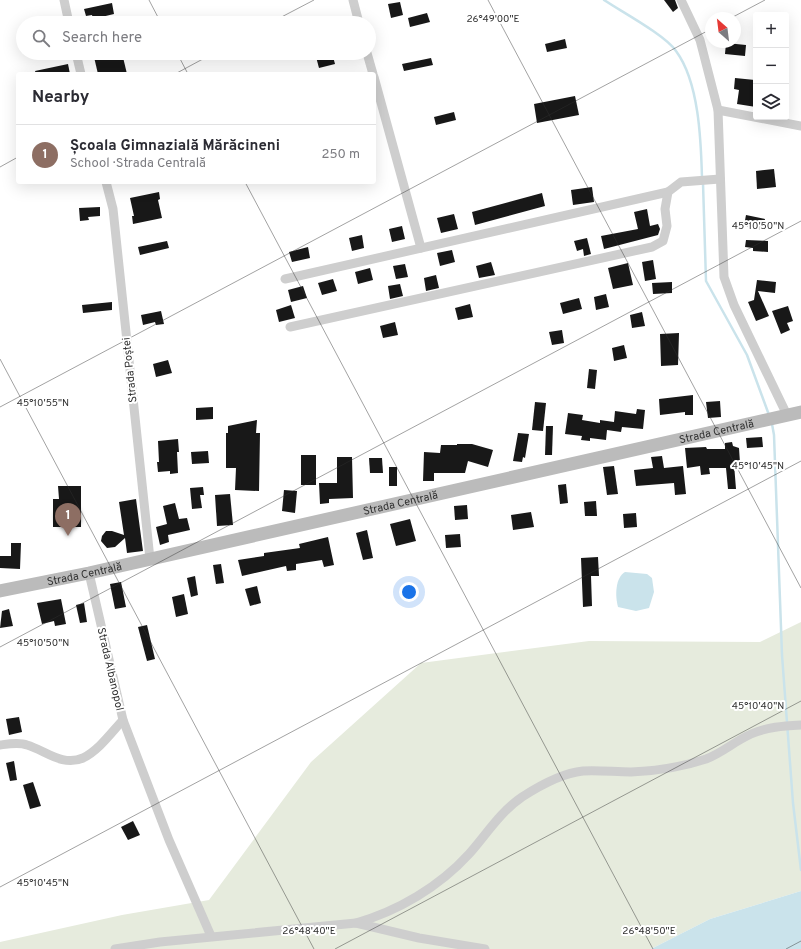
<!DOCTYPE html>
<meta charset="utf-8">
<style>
body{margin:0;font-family:Overpass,sans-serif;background:#f2f2f3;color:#2b2b33}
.controls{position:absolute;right:12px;top:12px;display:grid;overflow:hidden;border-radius:4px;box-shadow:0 4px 16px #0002}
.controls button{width:36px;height:36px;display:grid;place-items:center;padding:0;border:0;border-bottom:1px solid #e1e1e2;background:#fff;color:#2b2b33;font:20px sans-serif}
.compass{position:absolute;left:705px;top:12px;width:36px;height:36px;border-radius:50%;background:#fff;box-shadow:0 4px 16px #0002;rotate:332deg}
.you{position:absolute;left:409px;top:592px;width:14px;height:14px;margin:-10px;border:3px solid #fff;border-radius:50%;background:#1a73e8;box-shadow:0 0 0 6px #1a73e833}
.badge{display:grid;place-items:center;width:26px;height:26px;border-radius:50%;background:#ea580c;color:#fff;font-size:13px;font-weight:700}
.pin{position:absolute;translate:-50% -33px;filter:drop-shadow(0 1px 2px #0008)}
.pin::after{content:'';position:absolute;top:21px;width:14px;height:12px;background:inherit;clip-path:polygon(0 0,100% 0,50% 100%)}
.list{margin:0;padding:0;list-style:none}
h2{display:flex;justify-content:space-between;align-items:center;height:52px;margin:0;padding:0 16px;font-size:17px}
h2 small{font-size:13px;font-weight:400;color:#7c7c81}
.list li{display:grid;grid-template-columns:26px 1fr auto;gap:12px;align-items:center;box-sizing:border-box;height:60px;padding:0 16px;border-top:1px solid #e1e1e2}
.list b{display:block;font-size:15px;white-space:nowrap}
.list p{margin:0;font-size:13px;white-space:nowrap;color:#7c7c81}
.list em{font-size:13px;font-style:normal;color:#7c7c81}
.icon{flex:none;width:22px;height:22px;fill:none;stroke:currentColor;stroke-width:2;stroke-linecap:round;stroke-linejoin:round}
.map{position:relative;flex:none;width:801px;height:949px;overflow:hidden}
.search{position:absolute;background:#fff;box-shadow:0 4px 16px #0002;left:16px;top:16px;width:360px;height:44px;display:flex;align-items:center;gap:10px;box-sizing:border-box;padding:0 14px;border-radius:22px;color:#7c7c81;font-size:15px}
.panel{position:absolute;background:#fff;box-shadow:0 4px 16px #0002;left:16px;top:72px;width:360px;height:112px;border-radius:4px}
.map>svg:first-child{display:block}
</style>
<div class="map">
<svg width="801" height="949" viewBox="0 0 801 949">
<rect width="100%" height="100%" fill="#fff"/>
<polygon fill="#e6ebdd" points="801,622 801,891 710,919 651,949 0,949 0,942 122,915 209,900 311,762 421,663 589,641 760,642"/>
<g fill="#cae3eb">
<path d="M 625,572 L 647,574 L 652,578 L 654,592 L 649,608 L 636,611 L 618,607 C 615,596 615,578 625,572 Z"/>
<polygon points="801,891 801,949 651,949 710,919"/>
</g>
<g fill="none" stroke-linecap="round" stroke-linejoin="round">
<g stroke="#cae3eb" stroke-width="2.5">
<path d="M 604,0 C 622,12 665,35 676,51 C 699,82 701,140 702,178"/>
<polyline points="703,183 706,281 747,355 769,415"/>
<polyline points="772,424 774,435 782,655 793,803 801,870"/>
</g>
</g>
<g fill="#181818">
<polygon points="664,0 675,0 678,8 673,12"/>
<polygon points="400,2 403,15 391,18 388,4"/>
<polygon points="112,3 114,14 93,19 92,15 86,16 84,9"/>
<polygon points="427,13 430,22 410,27 408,18"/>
<polygon points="565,39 567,48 547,52 545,44"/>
<polygon points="726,43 746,45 745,56 725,54"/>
<polygon points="113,53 122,53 127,74 98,74 94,57"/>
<polygon points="315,53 332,53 335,64 319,68"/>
<polygon points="431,58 433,65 404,71 402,64"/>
<polygon points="68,64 70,74 36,74 35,71"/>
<polygon points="735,78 755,80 753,95 756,95 756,107 737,104 739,90 734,89"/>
<polygon points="575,96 579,115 537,123 534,104"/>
<polygon points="454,112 456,120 436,125 434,117"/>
<polygon points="774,169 776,187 757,189 756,171"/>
<polygon points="592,187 594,202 573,205 571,190"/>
<polygon points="159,192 160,199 158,200 162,218 133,224 132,216 134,216 130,198"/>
<polygon points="542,193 545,206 475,225 472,212"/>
<polygon points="100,207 100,216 88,217 89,220 80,221 79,208"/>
<polygon points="647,209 650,226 658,224 660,229 658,235 604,249 601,236 638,229 634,212"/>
<polygon points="454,214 458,229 441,233 437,218"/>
<polygon points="746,215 765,219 763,230 744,226"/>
<polygon points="402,226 405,239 392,242 389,229"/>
<polygon points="362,235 364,248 352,251 349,238"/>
<polygon points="587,238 591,254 584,256 583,249 577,251 574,241"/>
<polygon points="746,240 768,241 768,252 753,251 753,248 745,247"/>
<polygon points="167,241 169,248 140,255 138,247"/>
<polygon points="308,247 310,258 292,262 289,252"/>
<polygon points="452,250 455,262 440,266 437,253"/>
<polygon points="653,260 656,279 645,281 642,262"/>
<polygon points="491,262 495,275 479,278 476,266"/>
<polygon points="628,263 633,285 613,289 608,268"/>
<polygon points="405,264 408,277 396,279 393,266"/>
<polygon points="370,268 373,280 358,284 355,272"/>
<polygon points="436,275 439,288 426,291 424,278"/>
<polygon points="333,279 337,291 322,295 318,283"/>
<polygon points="757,280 776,282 775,293 758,291 769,316 756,321 748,302 754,300"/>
<polygon points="672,282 672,293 653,294 652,283"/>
<polygon points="400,284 403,296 390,299 388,286"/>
<polygon points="303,286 307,298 291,302 288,290"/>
<polygon points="606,294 609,307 596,310 594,297"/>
<polygon points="579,298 582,309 563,314 560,303"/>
<polygon points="112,302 112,310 83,313 82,305"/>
<polygon points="470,304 473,317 458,320 455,308"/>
<polygon points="291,305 295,318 279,322 276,310"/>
<polygon points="788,306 793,321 787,323 790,330 781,334 772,311"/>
<polygon points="161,311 164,324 156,325 155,322 143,325 141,315"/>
<polygon points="642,312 645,326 632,328 630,315"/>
<polygon points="395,322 398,335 383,338 380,326"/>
<polygon points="562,330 564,343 552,345 549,332"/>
<polygon points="679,333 678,365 661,366 660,334"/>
<polygon points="624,345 627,358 614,361 612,348"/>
<polygon points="168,360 172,373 156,377 153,364"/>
<polygon points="589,369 597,370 595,389 587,388"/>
<polygon points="693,395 693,415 685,415 685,412 660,415 659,399"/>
<polygon points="720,401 721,417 708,418 706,402"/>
<polygon points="535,402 546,403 543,431 532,430"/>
<polygon points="213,407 213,419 196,420 196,408"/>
<polygon points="637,409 645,410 643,429 622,427 621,432 607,430 606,440 590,438 590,441 581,440 582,436 565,434 568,413 583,415 582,420 600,423 600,420 614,422 615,411 636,414"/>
<polygon points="257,420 256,433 260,433 259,491 235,490 236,468 226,468 226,433 228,433 228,426"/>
<polygon points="546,426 553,426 552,455 545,455"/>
<polygon points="518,433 529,434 525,458 523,457 522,462 513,461"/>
<polygon points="762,437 763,447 747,448 746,438"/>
<polygon points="178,439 179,452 177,452 178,473 170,474 170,471 158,472 157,462 159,462 158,441"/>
<polygon points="732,442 733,446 739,448 740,463 734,464 736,489 728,489 726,468 709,468 710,474 701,475 700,466 687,468 685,448 706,447 707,449 725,449 725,443"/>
<polygon points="457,444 472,444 493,450 488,467 468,461 465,473 434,473 434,481 423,481 424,452 440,453 441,445 457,445"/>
<polygon points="208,451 209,463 192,464 191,452"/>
<rect x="301" y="455" width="15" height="30"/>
<polygon points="662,456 664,468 683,466 686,494 675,495 674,483 636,486 634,470 653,468 651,457"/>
<polygon points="337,457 352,457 353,498 329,499 329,503 320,504 319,483 337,483"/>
<polygon points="369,458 382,458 383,473 370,473"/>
<polygon points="614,466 618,494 607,495 603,467"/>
<rect x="389" y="467" width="8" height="19"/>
<polygon points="566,484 568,503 560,504 558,485"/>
<polygon points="58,486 81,486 81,527 53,527 53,499 59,499"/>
<polygon points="203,487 204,495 200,495 202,508 192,509 190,488"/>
<polygon points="284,490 297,491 295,513 282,511"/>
<polygon points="230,494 233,525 217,526 215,495"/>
<polygon points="136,499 143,551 127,553 125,538 115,547 107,548 101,541 102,536 106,531 112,531 124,535 119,502"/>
<polygon points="596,501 597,516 585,516 584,502"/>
<polygon points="175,503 179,519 187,518 190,530 168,535 169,542 160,545 156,527 167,524 163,506"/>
<polygon points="467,505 468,519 455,520 454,506"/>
<polygon points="531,512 534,527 513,530 511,515"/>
<polygon points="636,513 637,527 624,528 623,514"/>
<polygon points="410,519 416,541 396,546 390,524"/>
<polygon points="367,530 373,558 363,560 356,533"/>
<polygon points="460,534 461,547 446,548 445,535"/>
<polygon points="328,537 334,565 324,567 322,560 296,564 296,570 287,571 286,566 242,576 238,560 264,556 264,553 300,548 299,544"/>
<polygon points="11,543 21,543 20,569 0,568 0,556 11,556"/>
<polygon points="598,557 599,576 591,576 592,606 583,607 581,558"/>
<polygon points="221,564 224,583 216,584 213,565"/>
<polygon points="195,576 198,595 191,597 187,578"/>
<polygon points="121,582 126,607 115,609 110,584"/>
<polygon points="257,586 261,603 250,606 245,589"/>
<polygon points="184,594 188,614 176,617 172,597"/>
<polygon points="61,599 66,624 55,626 54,621 42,624 37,603"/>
<polygon points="84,603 87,622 80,623 76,605"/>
<polygon points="9,609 13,626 0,628 2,611"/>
<polygon points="147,625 155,659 147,661 138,627"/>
<polygon points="19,717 22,732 9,735 6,719"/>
<polygon points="14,761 17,780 10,781 6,763"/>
<polygon points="33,782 41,806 30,809 23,785"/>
<polygon points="133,821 140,835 128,840 121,827"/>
</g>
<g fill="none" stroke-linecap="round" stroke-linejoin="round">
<g stroke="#cecece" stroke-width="9">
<polyline points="64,0 69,23"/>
<polyline points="353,0 359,23"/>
<polyline points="681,0 700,40 718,110 724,277 734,305 787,415"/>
<polyline points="76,53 81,74"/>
<polyline points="367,53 373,74"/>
<polyline points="374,77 421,248"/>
<polyline points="718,110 801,126"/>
<polyline points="106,182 113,209 150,559"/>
<polyline points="285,279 668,192"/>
<polyline points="290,327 652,247 663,241 667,226 665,209 668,192 681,182 720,179"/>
<polyline points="89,573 123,720 169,840 211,936"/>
<path d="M 0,745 C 8,744 19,742 27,745 C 45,750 62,767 83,758 C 99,750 111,733 123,720"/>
<path d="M 356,923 C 398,911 439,887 469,854 C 486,835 500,812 522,797 C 539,786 562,773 583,771 C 599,770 615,772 631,772 C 656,771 682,767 706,759 C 722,753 735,741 751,734 C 767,727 783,726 801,725"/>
<polyline points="115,949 160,942 356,923 419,938 485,949"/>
</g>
<path stroke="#bbb" stroke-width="13" id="s1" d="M 0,591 L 89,573 L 801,412"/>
</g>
<path fill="none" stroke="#313131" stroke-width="1" stroke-opacity="0.45" d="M 149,0 L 161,23M 488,0 L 801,588M 731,18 L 765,0M 270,23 L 314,0M 177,53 L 188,74M 175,74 L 214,53M 0,167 L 18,157M 245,182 L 653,949M 0,359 L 314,949M 0,407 L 711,29M 0,647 L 801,221M 0,887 L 801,461M 335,949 L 801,701M 786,949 L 801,941"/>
<g text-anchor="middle" stroke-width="4" stroke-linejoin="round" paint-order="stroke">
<g font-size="11" fill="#313131" stroke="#fff">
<text transform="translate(129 370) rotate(-96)" y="4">Strada Poștei</text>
<text dy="4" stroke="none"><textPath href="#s1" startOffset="734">Strada Centrală</textPath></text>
<text dy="4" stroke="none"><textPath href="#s1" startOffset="410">Strada Centrală</textPath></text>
<text dy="4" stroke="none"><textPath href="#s1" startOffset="86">Strada Centrală</textPath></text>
<text transform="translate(111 669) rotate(77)" y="4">Strada Albanopol</text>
</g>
</g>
<g font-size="10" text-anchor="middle" fill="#313131" stroke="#fff" stroke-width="4" stroke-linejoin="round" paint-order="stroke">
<text x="493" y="22">26°49'00"E</text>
<text x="758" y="229">45°10'50"N</text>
<text x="43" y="406">45°10'55"N</text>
<text x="758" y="469">45°10'45"N</text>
<text x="43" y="646">45°10'50"N</text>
<text x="758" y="709">45°10'40"N</text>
<text x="43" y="886">45°10'45"N</text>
<text x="309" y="934">26°48'40"E</text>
<text x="649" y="934">26°48'50"E</text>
</g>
</svg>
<div class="controls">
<button>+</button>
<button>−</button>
<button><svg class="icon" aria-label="layers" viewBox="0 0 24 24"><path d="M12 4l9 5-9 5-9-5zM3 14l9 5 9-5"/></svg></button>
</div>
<svg class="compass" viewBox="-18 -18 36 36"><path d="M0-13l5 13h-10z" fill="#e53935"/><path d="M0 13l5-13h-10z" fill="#7c7c81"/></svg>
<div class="you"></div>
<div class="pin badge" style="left:68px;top:536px;background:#8d6e63">1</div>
<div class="search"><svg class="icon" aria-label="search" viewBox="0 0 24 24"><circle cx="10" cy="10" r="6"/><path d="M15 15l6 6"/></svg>Search here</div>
<section class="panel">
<h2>Nearby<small></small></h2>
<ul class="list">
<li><span class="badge" style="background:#8d6e63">1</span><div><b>Școala Gimnazială Mărăcineni</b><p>School · Strada Centrală</p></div><em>250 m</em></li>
</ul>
</section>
</div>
